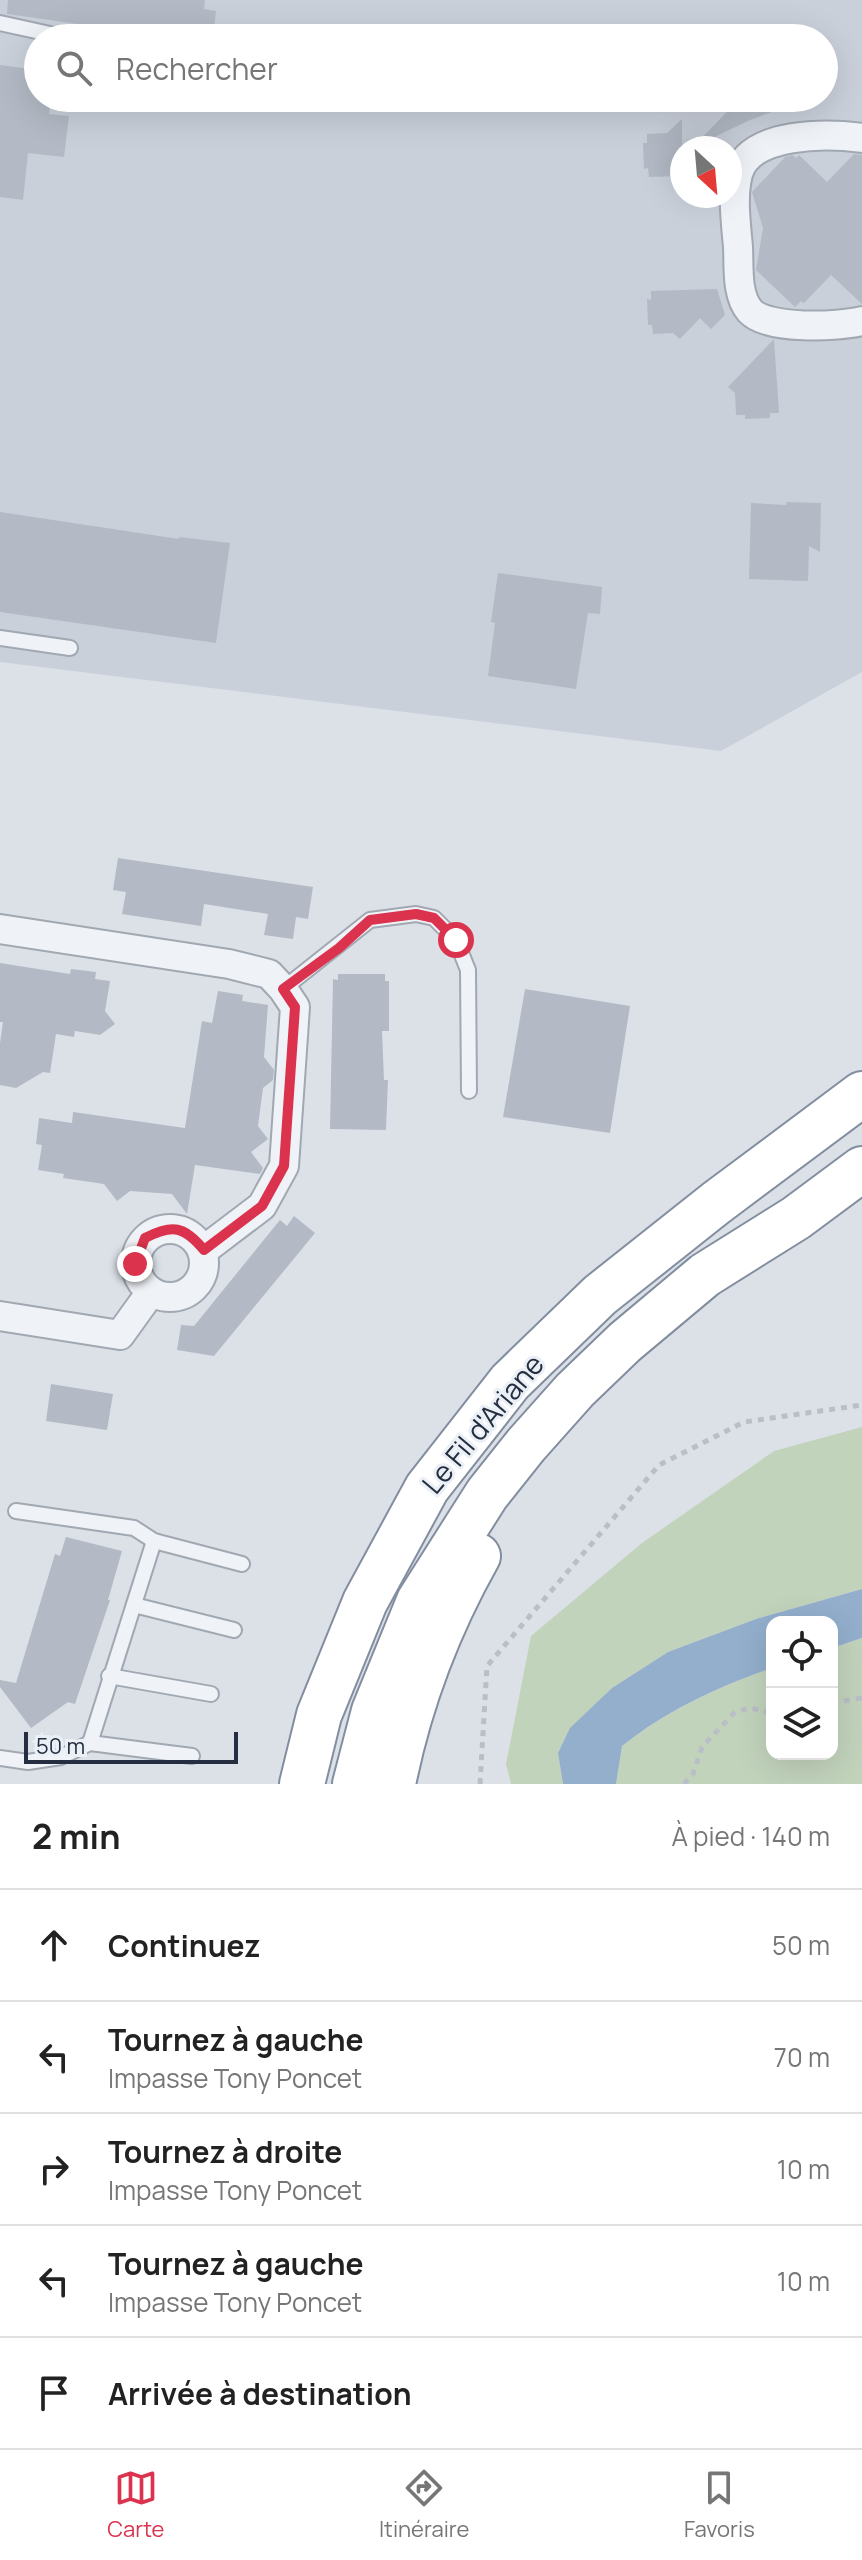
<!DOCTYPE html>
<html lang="fr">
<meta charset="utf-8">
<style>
body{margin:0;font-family:Manrope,sans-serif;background:#f6f6f6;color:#222}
.controls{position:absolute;right:24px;bottom:24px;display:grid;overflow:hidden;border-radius:16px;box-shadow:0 8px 32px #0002}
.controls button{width:72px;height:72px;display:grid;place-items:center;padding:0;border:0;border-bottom:2px solid #e0e0e0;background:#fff;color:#222;font:40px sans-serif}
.compass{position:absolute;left:670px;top:136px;width:72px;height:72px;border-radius:50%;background:#fff;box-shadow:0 8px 32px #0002;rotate:154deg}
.scale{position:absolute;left:24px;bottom:20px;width:214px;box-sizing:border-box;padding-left:8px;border:4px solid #242e40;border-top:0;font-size:22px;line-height:28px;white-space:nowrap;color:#242e40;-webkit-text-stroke:6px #ebf0f6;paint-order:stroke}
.stop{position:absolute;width:24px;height:24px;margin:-18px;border:6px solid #db334d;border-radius:50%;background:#fff}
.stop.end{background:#db334d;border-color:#fff;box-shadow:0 2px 8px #0008}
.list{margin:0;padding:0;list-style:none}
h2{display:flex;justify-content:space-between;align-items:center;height:104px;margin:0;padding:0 32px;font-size:34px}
h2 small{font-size:26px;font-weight:400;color:#767676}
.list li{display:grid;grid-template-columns:52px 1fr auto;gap:24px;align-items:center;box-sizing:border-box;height:112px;padding:0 32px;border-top:2px solid #e0e0e0}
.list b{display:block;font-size:30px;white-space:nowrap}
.list p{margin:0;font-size:26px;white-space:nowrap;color:#767676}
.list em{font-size:26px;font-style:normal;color:#767676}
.icon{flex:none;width:44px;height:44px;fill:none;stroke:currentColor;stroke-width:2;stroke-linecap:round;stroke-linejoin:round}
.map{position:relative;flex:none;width:862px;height:1784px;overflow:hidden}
.search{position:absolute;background:#fff;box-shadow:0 8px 32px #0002;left:24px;right:24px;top:24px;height:88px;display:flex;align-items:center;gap:20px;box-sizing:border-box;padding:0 28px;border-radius:44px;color:#767676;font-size:30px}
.sheet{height:664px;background:#fff}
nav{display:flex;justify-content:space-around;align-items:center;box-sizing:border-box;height:112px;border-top:2px solid #e0e0e0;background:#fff;font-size:22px;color:#767676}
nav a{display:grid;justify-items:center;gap:4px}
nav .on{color:#db334d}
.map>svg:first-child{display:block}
</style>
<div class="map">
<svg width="862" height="1784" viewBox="0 0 862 1784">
<rect width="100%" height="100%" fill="#dce1e8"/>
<path fill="#cad0da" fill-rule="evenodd" d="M 0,0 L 862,0 L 862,672 L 721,751 L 0,662 ZM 38,38 L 824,38 L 824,98 L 38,98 ZM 682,148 L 730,148 L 730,196 L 682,196 Z"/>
<g fill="#c2d3bc">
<polygon points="862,1427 862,1589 756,1619 668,1652 612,1688 570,1729 558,1753 563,1784 511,1784 506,1764 531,1636 642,1543 774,1451"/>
<path d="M 862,1638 L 862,1784 L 616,1784 L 622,1746 C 669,1710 716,1687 772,1668 L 772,1754 L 832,1754 L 832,1648 Z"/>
</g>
<path fill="#93afcc" d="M 862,1589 L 862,1638 L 832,1648 L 832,1622 L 772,1622 L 772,1668 C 717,1687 668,1710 622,1746 L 616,1784 L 563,1784 L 558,1753 L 570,1728 L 612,1688 L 668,1652 L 756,1619 Z"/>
<g fill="#b3bac5">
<polygon points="8,0 205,0 204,9 216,11 213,38 176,38 7,14"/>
<polygon points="0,65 38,70 38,98 51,98 49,114 69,116 64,157 28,153 23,200 0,197"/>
<polygon points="740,98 801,98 802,101 750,120 700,144 698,142"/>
<polygon points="682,119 682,176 649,177 648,168 644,169 643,143 647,143 647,134 667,133"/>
<polygon points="854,154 862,155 862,304 831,275 804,303 801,301 795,307 756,270 763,228 752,192 785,157 793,155 796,158 799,155 827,182"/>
<polygon points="717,289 725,315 711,329 700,318 680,339 673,333 653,334 652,325 648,325 647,299 651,300 651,291"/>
<polygon points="774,339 779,413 770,413 770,418 745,419 745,415 736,415 735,393 728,387"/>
<polygon points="787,502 821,503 820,552 809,546 808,581 749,579 751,503 786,505"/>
<polygon points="0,512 179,539 179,537 230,543 216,643 0,612"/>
<polygon points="498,573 602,587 600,614 588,613 576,689 488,676 495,623 491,622"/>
<polygon points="118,858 313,887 308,919 296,917 293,939 264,935 268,914 204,904 201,926 122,914 126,892 113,890"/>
<polygon points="0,963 70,974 71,969 96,972 95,979 110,981 105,1011 115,1024 100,1035 75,1031 74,1037 56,1034 50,1073 43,1072 16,1088 0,1085 0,1043 3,1022 0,1022"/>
<polygon points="338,974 385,974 385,981 389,981 389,1031 382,1031 384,1080 388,1080 386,1130 330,1129 333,979 338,980"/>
<polygon points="525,989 630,1006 610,1133 503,1117"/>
<polygon points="218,991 243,995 242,1001 268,1005 264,1057 274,1070 273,1080 263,1088 258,1126 268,1139 251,1152 263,1168 260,1174 195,1165 187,1214 172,1194 130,1191 117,1201 104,1184 63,1178 64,1174 38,1170 42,1145 36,1144 39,1118 72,1123 73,1112 185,1128 202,1021 212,1023"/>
<polygon points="294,1216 315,1233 214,1356 177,1350 181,1325 194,1326 280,1220 287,1226"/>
<polygon points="51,1384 113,1394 107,1430 46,1421"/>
<polygon points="66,1537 122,1551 108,1600 110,1600 75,1704 68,1702 31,1728 0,1687 0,1680 16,1683 55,1554 60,1556"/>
</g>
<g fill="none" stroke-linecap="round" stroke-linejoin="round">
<defs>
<g id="lane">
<polyline points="0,23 68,38"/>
<polyline points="0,638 70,648"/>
<polyline points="283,989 370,920 416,914 434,918 456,940 468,970 469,1091"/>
<polyline points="16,1511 134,1528 154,1541 242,1564"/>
<polyline points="134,1605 234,1630"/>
<polyline points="109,1676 211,1694"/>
<polyline points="90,1743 154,1541"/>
<polyline points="0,1758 28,1762 61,1757 90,1743 192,1756"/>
</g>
<g id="street">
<path d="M 862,138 C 827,133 749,132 738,174 C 732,197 736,223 738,247 C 739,266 736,295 750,311 C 767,330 838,327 862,321"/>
<polyline points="0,929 229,964 269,974 283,989 295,1007 284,1166 262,1206 204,1250"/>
<circle cx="170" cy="1263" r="34"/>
<polyline points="0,1316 120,1335 151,1292"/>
</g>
<g id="highway">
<polyline points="302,1784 319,1715 365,1602 427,1488 510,1382 600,1295 716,1203 862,1094"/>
<polyline points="355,1784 374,1711 419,1601 487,1494 526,1445 575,1390 625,1342 705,1275 796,1218 862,1169"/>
<path d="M 393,1784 C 409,1704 438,1627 478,1556"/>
</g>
</defs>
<use href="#lane" stroke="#a1a8b2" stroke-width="18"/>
<use href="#street" stroke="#a1a8b2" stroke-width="32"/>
<use href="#highway" stroke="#828ea0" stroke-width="48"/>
<g stroke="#babfc7" stroke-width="5" stroke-dasharray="6 6" stroke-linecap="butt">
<polyline points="832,1703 862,1698"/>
<polyline points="480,1784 487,1666 659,1465 744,1422 862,1405"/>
<polyline points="684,1784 693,1774 702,1747 735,1712 750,1708 772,1713"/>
</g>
<use href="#lane" stroke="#eff2f6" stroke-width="14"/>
<use href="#street" stroke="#eff2f6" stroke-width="28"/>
<use href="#highway" stroke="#fff" stroke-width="44"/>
</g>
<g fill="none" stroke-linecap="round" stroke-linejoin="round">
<path stroke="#db334d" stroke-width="10" d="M 135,1264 L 145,1238 C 173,1224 184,1226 204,1250 L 262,1206 L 284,1166 L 295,1007 L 283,989 L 339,948 L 370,920 L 416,914 L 434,918 L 456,940"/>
</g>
<g text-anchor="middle" stroke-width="6" stroke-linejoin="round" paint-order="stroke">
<g font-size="28" fill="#242e40" stroke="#ebf0f6">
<text transform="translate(483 1424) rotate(-50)" y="10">Le Fil d'Ariane</text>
</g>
</g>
</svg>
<div class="controls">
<button><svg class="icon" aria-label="locate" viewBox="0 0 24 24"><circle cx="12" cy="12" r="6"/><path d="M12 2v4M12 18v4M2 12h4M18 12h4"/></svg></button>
<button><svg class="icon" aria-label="layers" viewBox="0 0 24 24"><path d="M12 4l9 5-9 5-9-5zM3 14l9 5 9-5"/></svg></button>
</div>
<svg class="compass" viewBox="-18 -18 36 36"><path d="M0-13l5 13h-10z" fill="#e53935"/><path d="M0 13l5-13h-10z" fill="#767676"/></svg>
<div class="scale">50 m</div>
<div class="stop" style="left:456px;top:940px"></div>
<div class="stop end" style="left:135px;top:1264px"></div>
<div class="search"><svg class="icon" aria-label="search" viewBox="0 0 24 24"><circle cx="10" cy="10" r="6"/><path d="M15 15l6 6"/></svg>Rechercher</div>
</div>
<section class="sheet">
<h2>2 min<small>À pied · 140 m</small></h2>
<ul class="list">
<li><svg class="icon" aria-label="ahead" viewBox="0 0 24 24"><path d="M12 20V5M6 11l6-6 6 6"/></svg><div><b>Continuez</b></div><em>50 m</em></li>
<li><svg class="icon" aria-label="left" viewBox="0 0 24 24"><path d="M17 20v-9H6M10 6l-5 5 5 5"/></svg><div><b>Tournez à gauche</b><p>Impasse Tony Poncet</p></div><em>70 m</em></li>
<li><svg class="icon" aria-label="right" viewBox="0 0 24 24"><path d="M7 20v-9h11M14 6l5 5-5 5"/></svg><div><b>Tournez à droite</b><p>Impasse Tony Poncet</p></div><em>10 m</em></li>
<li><svg class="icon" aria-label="left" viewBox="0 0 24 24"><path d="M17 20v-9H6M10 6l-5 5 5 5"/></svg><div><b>Tournez à gauche</b><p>Impasse Tony Poncet</p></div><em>10 m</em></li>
<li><svg class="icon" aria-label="arrive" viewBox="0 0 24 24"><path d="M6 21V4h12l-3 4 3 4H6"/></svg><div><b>Arrivée à destination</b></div></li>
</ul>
</section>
<nav>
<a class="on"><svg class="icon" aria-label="map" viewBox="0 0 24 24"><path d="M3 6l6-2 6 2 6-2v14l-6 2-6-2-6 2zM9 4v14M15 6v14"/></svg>Carte</a>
<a><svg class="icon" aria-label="directions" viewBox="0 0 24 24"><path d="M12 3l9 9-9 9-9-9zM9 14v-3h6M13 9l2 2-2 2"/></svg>Itinéraire</a>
<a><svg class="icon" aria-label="saved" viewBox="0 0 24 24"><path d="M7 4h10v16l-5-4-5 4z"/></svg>Favoris</a>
</nav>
